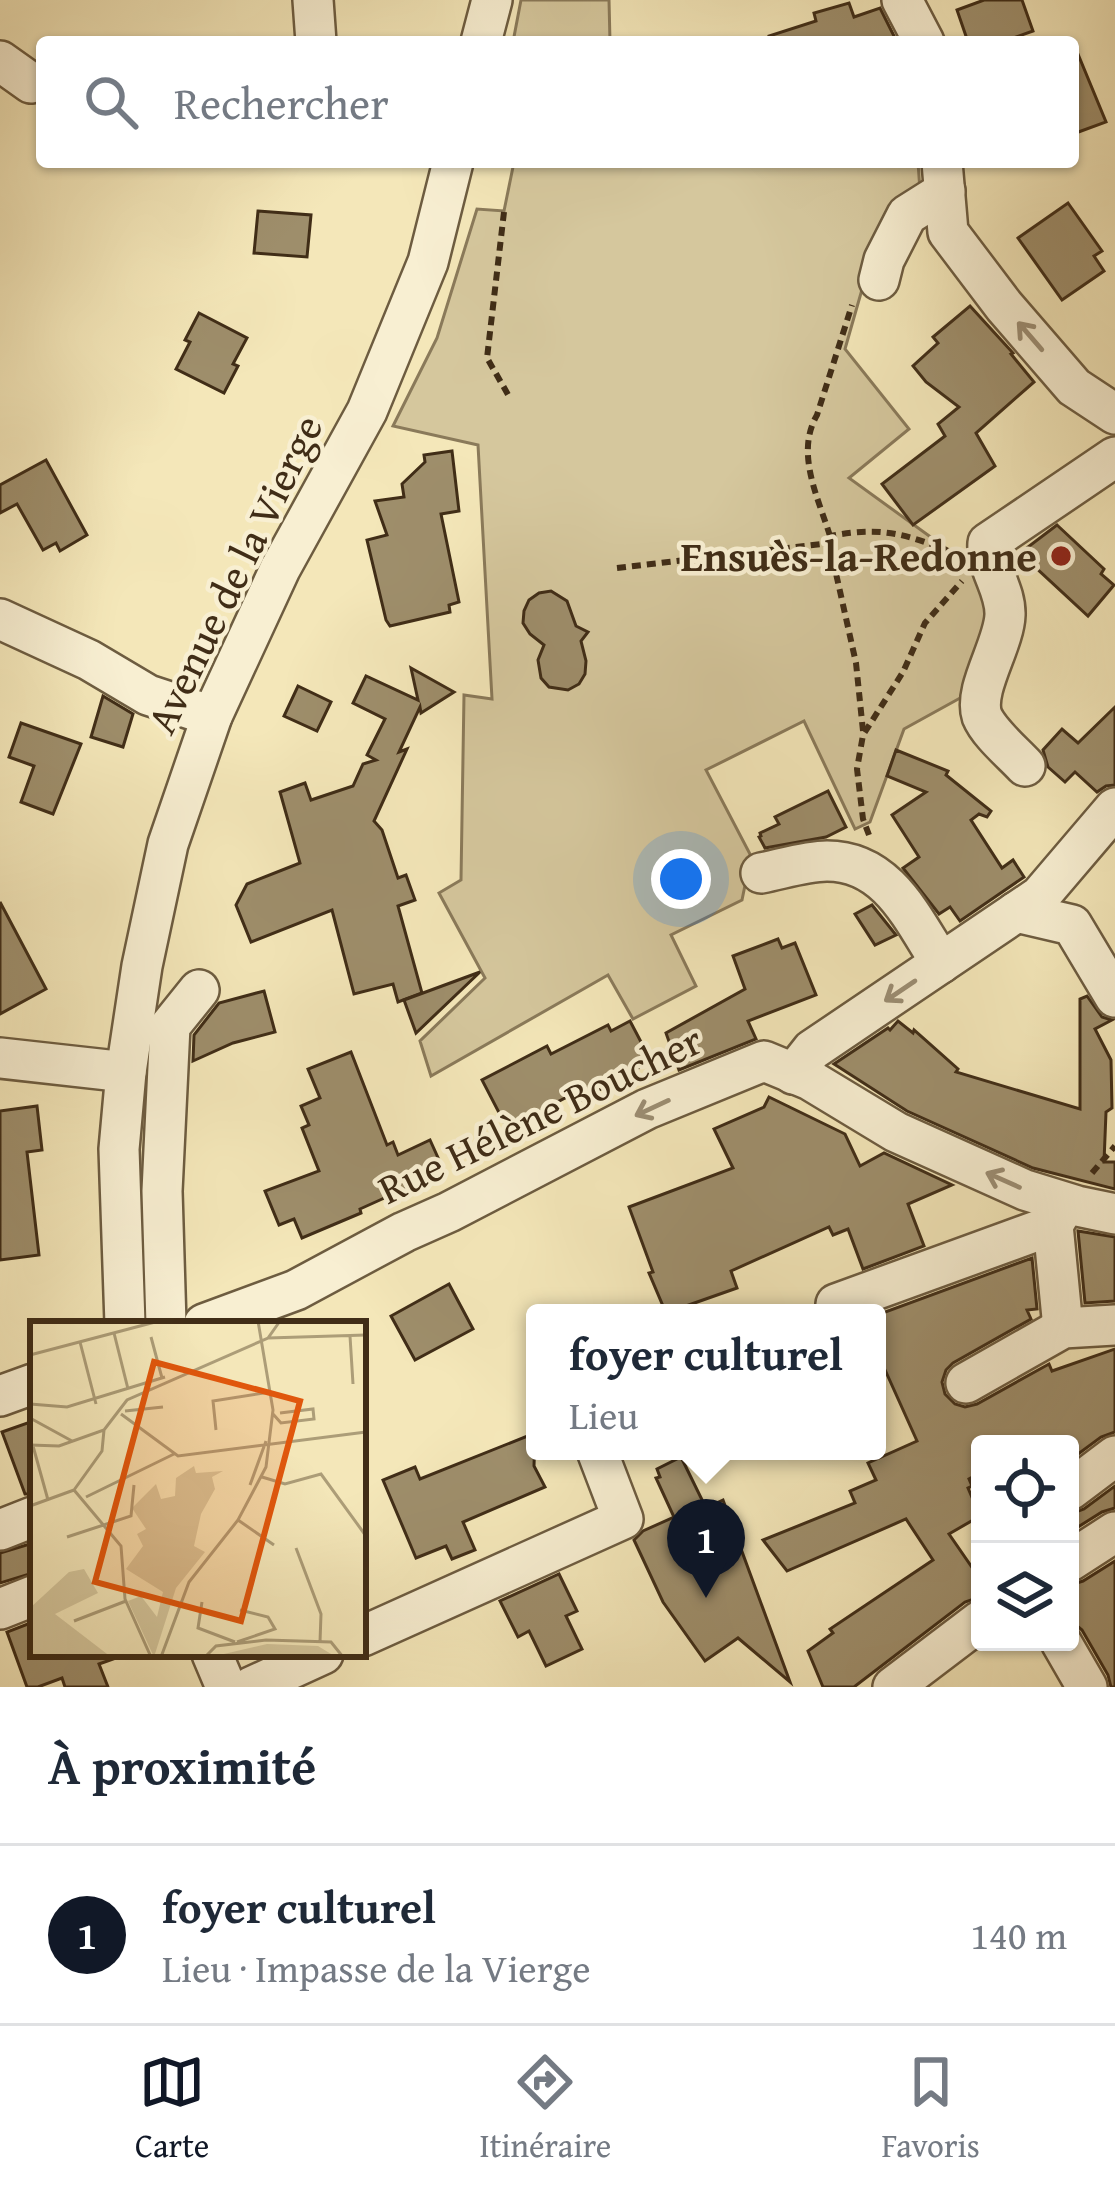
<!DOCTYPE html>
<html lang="fr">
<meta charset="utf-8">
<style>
body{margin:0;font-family:"Gentium Book Plus",serif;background:#f6f6f7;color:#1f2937}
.controls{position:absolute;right:36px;bottom:36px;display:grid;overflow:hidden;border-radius:12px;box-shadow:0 3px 9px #0004}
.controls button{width:108px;height:108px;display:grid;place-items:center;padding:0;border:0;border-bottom:3px solid #e0e1e3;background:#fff;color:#1f2937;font:60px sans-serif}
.you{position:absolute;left:681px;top:879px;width:42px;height:42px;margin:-30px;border:9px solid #fff;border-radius:50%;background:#1a73e8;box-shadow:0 0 0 18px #1a73e833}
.badge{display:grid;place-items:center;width:78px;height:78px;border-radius:50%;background:#111827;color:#fff;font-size:39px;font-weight:700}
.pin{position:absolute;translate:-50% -99px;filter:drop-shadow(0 3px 6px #0008)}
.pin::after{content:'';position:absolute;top:63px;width:42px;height:36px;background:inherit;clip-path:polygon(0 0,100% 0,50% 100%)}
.popup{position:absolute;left:526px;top:1304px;width:360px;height:156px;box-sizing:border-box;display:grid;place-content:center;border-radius:12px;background:#fff;filter:drop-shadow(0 3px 9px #0005);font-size:39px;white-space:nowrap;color:#747a83}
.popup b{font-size:45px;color:#1f2937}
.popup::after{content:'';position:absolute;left:50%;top:100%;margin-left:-24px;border:24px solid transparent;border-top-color:#fff}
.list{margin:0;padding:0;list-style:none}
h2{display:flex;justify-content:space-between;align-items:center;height:156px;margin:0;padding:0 48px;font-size:51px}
h2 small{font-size:39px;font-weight:400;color:#747a83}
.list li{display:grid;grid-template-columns:78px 1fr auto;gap:36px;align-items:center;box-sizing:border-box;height:180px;padding:0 48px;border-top:3px solid #e0e1e3}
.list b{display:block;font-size:45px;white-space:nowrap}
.list p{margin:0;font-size:39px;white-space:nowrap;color:#747a83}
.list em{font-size:39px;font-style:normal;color:#747a83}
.icon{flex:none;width:66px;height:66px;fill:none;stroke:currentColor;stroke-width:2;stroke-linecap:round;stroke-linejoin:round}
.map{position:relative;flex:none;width:1115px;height:1687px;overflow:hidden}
.search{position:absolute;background:#fff;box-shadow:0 3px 9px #0004;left:36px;right:36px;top:36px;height:132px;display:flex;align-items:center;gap:30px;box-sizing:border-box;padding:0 42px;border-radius:12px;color:#747a83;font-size:45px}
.sheet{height:336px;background:#fff}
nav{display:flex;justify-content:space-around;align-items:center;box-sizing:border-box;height:168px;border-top:3px solid #e0e1e3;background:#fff;font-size:33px;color:#747a83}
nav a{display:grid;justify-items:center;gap:6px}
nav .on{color:#111827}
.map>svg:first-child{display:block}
</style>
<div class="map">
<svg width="1115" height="1687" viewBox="0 0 1115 1687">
<rect width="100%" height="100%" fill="#f4e7b9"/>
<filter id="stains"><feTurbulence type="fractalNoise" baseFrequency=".00167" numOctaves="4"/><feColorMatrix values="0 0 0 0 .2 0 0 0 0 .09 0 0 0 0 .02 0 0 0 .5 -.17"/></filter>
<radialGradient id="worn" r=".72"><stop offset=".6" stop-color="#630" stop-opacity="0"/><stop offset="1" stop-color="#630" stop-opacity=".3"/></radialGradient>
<g fill="#d5c79d" stroke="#8a7a5a" stroke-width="3">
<polygon points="521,0 609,0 610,42 513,42"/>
<polygon points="514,162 918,162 920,191 873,251 845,349 909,429 849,478 986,577 997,603 971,692 904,729 870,822 855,829 804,721 706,770 751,856 742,900 671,935 696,986 633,1019 608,975 431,1076 420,1041 485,978 439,893 461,880 464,695 492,699 478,445 393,426 437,338 477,209 504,211"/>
</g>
<g fill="#9e8e6b" stroke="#402d17" stroke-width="3">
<polygon points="984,0 1022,0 1033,31 1002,42 968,42 957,10"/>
<polygon points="849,3 854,17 880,8 897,42 770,42 769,36 816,21 814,13"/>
<polygon points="1073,42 1106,122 1073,134"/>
<polygon points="1068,203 1102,251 1094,256 1104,271 1062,300 1018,238"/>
<polygon points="258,211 311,215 307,257 254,253"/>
<polygon points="970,306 1013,353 1011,354 1034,382 976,433 995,466 913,525 882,484 945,436 938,424 959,407 926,382 913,366 938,343 933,337"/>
<polygon points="199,313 247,338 233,364 238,366 224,393 176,369 190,342 185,340"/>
<polygon points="452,451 459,511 441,514 459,602 449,605 450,612 390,626 386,620 367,540 387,535 375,501 404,497 402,484 425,462 424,455"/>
<polygon points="46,460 87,535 60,551 56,543 43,550 17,504 0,513 0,485"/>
<polygon points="1057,525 1104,569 1101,574 1114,585 1088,616 1020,553"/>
<polygon points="551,591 567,601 576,626 588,632 581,641 586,661 585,674 579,684 568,690 549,687 541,678 538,660 544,645 530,634 523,623 524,611 529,600 539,593"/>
<polygon points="411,668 454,692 421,713 420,707 399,752 407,749 374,821 382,830 398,878 406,875 415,900 398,906 422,993 398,1002 393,984 354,994 332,910 251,942 236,905 247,884 300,863 280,792 305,783 311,800 353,786 363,764 376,760 367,755 385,719 353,703 366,676 418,700"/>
<polygon points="298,686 331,702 317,731 284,716"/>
<polygon points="103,696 133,714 123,747 91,737"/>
<polygon points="1115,707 1115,785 1106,786 1097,792 1075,772 1065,782 1048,767 1043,750 1062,729 1078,743"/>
<polygon points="21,723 81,744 53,814 21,802 34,766 9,757"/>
<polygon points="896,750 948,771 946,775 991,811 987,817 979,814 971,820 1002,868 1013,860 1024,877 960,921 950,907 939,914 903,868 919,857 892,815 926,792 887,776"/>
<polygon points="828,791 846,827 826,837 765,848 759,837 761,836 760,833 779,824 775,817"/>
<polygon points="0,902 46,989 0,1014"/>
<polygon points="872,905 896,935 875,945 855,914"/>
<polygon points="778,939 782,948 795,943 816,995 748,1021 756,1039 679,1070 666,1033 745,989 733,956"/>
<polygon points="480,972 416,1033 404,1000"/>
<polygon points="264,991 275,1032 233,1043 193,1061 194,1035 219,1003"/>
<polygon points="1087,996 1102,1017 1112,1020 1095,1029 1111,1060 1112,1108 1106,1112 1104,1162 1115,1162 1115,1189 1033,1168 907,1111 834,1064 888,1028 890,1030 898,1021 913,1033 914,1030 958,1069 956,1072 1080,1109 1080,999"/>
<polygon points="630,1021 651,1061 576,1103 571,1095 507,1128 482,1080 547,1046 551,1054 608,1025 611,1031"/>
<polygon points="351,1052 387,1145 393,1142 398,1155 430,1140 444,1171 360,1209 361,1213 302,1238 294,1219 279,1225 265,1191 319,1171 302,1128 309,1125 301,1106 320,1098 308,1069"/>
<polygon points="769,1097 845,1134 860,1166 884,1153 952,1185 908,1204 924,1246 863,1269 848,1229 833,1235 829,1227 731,1271 737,1288 666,1313 649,1273 653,1272 629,1207 733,1168 714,1129 764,1107"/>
<polygon points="37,1106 42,1150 27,1152 39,1255 0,1260 0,1111"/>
<polygon points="1078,1231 1115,1237 1115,1301 1085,1303"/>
<polygon points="1032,1258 1037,1309 1027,1310 1031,1319 953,1363 946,1370 942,1382 945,1394 955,1404 965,1407 977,1404 1049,1364 1052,1371 1115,1349 1115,1432 1101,1437 1070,1460 1070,1444 980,1444 980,1473 969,1479 972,1486 968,1488 980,1516 949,1534 980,1579 980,1597 965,1602 854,1687 823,1687 808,1651 833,1633 830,1629 933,1560 906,1519 787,1571 763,1540 855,1503 850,1491 876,1480 868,1463 917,1441 877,1352 877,1315"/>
<polygon points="449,1284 473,1329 415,1360 391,1316"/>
<polygon points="33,1421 33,1494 25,1494 2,1432"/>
<polygon points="535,1433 534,1466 545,1487 463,1522 475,1550 452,1559 446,1546 416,1558 383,1480 415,1467 420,1479"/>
<polygon points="681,1457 706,1508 723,1500 790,1682 738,1638 705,1661 663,1602 634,1540 643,1531 674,1517 656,1478 660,1477 657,1469"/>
<polygon points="1115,1486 1115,1508 1102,1512 1070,1532 1070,1514 1084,1509"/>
<polygon points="33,1543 33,1573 0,1583 0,1553"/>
<polygon points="1115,1561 1115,1687 1111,1687 1108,1675 1082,1630 1070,1620 1070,1585 1083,1581"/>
<polygon points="559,1574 577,1611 566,1616 582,1649 546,1666 529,1631 518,1637 500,1601"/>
<polygon points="33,1622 33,1654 119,1654 119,1657 99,1664 108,1687 65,1687 62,1678 38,1687 27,1687 7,1632"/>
</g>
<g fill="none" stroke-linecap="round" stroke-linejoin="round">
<defs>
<g id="minor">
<polyline points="313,0 316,42"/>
<polyline points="902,0 924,42"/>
<polyline points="481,42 492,0"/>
<polyline points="0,61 31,83"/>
<polyline points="942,162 948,232 1004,306 1074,387 1115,414"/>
<polyline points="879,280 884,260 907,215 945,191"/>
<polyline points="0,619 89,660 148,695 212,716"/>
<path d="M 1025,766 C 1012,752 989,733 982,716 C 973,689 1004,645 1005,615 C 1006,589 986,568 988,543 L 1115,457"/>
<path d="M 761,873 C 782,869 806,861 827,861 C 888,861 912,918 941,963"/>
<polyline points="1016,912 1072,925 1115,997"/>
<polyline points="0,1058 126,1072"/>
<polyline points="793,1074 812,1050 1040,896 1115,808"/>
<polyline points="836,1304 1053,1225"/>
<polyline points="125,1324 119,1149 126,1072 142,966 168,844 212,716 280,569 367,411 428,262 453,162"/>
<polyline points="166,1324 162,1191 170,1026 199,990"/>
<polyline points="204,1324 296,1290 404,1232 449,1212 647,1109 764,1061 810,1080 896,1132 1025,1190 1077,1206 1115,1214"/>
<polyline points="1063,1328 1053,1225 1065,1205"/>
<polyline points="966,1383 1063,1328 1115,1325"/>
<polyline points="0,1396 33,1384"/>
<polyline points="1070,1490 1115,1456"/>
<polyline points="0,1530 33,1517"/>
<polyline points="1070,1561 1115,1532"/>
<polyline points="0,1609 33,1596"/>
<polyline points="363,1636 623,1519 597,1451"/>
<polyline points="1061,1642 1087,1687"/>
<polyline points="212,1654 226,1687"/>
<polyline points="251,1687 323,1654"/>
<polyline points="893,1687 980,1621"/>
</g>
</defs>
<use href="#minor" stroke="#6d5c40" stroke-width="44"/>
<g stroke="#402d17" stroke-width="6" stroke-dasharray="9 6" stroke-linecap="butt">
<polyline points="504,212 487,358 510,398"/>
<path d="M 830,536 C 818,497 795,453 817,415 L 852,305"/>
<polyline points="617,568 830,543"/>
<path d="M 863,731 L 856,663 L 833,560 L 830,536 C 883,526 906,534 956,554"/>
<polyline points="869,835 863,819 857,769 863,735 903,672 925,623 962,581"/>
<polyline points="1092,1173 1115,1146"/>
</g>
<use href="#minor" stroke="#f8efd2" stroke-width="39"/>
</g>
<defs><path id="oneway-shaft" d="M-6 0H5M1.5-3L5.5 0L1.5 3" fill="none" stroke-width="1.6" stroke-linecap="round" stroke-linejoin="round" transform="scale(3)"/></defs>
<g stroke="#9c8e74">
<use href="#oneway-shaft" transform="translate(1030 336) rotate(-131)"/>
<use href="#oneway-shaft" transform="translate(900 991) rotate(146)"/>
<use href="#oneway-shaft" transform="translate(652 1108) rotate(155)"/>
<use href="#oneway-shaft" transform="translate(1003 1180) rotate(-156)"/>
</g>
<circle fill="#8f2418" stroke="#f8efd2" stroke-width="4.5" cx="1061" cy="556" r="12"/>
<g text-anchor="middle" stroke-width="9" stroke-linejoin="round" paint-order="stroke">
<g font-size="42" font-weight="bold" fill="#402d17" stroke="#f8efd2" text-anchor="end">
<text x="1037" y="571">Ensuès-la-Redonne</text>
</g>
<g font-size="42" fill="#402d17" stroke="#f8efd2">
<text transform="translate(234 574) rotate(-64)" y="15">Avenue de la Vierge</text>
<text transform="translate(540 1114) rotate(-26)" y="15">Rue Hélène Boucher</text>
</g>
</g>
<g transform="translate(30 1321)">
<rect width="336" height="336" fill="#f4e7b9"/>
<path d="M 164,145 L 166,152 L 193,150 L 182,156 L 185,168 L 171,193 L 164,225 L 175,231 L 146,267 L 124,336 L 98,280 L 111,275 L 127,296 L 133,271 L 96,248 L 113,225 L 107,213 L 116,208 L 102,187 L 126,163 L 131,178 L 145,175 L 146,157 ZM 54,248 L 68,272 L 25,293 L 81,336 L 0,336 L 0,287 L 39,251 ZM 237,323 L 288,325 L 306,336 L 181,336 Z" fill="#d5c79d"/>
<path fill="none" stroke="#ac9d78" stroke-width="3" d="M 84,12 L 98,68M 320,15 L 323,63M 121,16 L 132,57M 238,17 L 336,14M 50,21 L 66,83M 0,34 L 129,0M 0,83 L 37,86 L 135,56M 95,90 L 133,86M 91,93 L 148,135 L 336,111M 243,93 L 251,102 L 284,98 L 283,88 L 250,92M 0,97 L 42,120M 186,109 L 183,80 L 240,71M 0,124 L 29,125 L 74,109 L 97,79 L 238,17 L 250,0M 3,125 L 18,179M 232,156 L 255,163 L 291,153 L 336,215M 220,164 L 236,120M 44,169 L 91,225 L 95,278 L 121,336M 44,169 L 72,130 L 74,109M 56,176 L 144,133M 0,185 L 44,169M 208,199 L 244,224M 37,216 L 101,195 L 104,164M 266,227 L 291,293 L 290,321M 172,281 L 168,307 L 205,321M 44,300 L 96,280M 207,321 L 245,308 L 238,296 L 210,289M 131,336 L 159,261 L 208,199 L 236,146 L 243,89 L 228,0M 175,336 L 186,325 L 236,319 L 301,321 L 313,336"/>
<path fill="#e0570d" fill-opacity="0.15" stroke="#e0570d" stroke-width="6" d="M 124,41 L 270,80 L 211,300 L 65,261 Z"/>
<rect width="336" height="336" fill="none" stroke="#402d17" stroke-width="6"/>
</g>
<rect width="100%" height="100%" filter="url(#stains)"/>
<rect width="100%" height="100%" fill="url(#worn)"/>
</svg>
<div class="controls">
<button><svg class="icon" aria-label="locate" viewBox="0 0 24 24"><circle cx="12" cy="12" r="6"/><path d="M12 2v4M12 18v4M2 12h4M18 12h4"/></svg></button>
<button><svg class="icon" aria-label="layers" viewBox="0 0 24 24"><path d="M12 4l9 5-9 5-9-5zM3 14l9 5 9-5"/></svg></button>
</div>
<div class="you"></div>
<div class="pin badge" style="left:706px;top:1598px">1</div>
<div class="popup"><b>foyer culturel</b>Lieu</div>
<div class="search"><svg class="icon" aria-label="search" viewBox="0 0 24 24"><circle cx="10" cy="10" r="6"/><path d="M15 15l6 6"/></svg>Rechercher</div>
</div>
<section class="sheet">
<h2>À proximité<small></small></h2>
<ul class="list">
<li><span class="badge">1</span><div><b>foyer culturel</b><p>Lieu · Impasse de la Vierge</p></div><em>140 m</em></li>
</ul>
</section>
<nav>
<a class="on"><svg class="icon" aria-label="map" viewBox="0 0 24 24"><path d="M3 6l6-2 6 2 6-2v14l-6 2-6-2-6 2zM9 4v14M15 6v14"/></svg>Carte</a>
<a><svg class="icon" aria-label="directions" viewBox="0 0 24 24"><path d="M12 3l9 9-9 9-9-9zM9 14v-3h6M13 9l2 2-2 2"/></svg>Itinéraire</a>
<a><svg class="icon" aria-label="saved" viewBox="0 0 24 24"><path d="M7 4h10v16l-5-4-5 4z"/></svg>Favoris</a>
</nav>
